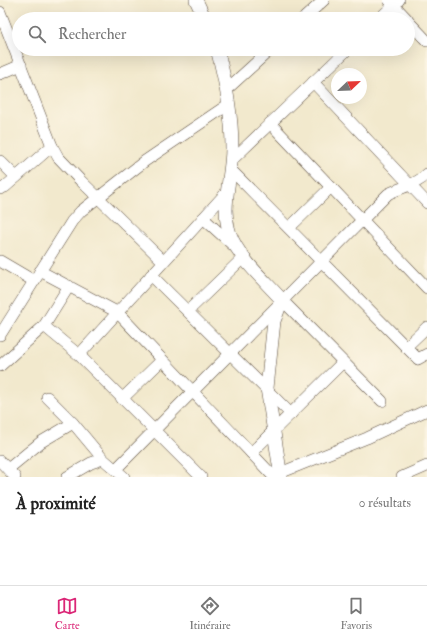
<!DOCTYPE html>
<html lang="fr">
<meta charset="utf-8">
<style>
body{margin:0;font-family:"IM FELL Double Pica",serif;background:#f6f6f6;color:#222}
.compass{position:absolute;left:331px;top:68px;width:36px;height:36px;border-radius:50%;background:#fff;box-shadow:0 4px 16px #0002;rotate:67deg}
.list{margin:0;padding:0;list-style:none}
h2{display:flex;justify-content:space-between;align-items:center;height:52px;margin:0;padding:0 16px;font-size:17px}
h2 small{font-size:13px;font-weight:400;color:#767676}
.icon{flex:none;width:22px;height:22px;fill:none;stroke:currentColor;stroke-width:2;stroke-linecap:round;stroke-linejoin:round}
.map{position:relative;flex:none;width:427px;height:477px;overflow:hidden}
.search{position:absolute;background:#fff;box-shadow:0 4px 16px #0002;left:12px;right:12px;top:12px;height:44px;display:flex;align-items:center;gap:10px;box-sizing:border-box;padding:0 14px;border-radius:22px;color:#767676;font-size:15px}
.sheet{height:108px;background:#fff}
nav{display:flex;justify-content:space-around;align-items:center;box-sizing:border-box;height:56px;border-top:1px solid #e0e0e0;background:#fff;font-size:11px;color:#767676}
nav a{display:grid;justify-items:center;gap:2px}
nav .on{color:#db2777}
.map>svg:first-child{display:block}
</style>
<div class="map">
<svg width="427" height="477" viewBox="0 0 427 477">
<rect width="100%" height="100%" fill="#fcf5e5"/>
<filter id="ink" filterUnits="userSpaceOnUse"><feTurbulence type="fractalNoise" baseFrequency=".025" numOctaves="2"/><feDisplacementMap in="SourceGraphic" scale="8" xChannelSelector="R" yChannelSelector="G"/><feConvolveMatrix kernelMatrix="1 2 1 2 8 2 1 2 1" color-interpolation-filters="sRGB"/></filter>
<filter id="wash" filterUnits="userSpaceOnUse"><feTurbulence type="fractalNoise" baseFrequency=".012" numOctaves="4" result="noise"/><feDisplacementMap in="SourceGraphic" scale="16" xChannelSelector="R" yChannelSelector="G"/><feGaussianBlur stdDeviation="0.9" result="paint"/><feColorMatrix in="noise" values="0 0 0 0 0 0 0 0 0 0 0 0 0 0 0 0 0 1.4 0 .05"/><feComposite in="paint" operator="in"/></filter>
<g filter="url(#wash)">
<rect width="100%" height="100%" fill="#f2e9cd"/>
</g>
<g filter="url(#ink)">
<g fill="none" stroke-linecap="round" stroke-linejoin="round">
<defs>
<g id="minor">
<polyline points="389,0 407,19"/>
<polyline points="0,12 52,146 5,187 0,189"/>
<polyline points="303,19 324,0"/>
<polyline points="379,19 399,0"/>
<polyline points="408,21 427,41"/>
<polyline points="0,74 21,65"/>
<polyline points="313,82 427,203"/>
<polyline points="226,90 271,49"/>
<polyline points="270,123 427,288"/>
<polyline points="52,146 58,157 80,180 163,261"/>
<polyline points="232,160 348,49"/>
<polyline points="0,161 16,177"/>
<polyline points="231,170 418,359 427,354"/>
<polyline points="203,218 235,247"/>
<polyline points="289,228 331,187"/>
<polyline points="0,261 34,281"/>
<polyline points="40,271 117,312 274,477"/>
<polyline points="151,275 291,414"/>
<polyline points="282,300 382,401"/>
<polyline points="188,311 244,257"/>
<polyline points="44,326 79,355 201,477"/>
<polyline points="0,335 72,221 81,211 145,161 229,104"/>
<polyline points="406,347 427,327"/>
<polyline points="79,355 226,193"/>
<polyline points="0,366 44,326 69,286"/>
<polyline points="47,397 73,423 103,459 124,477"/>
<polyline points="122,399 162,360"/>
<polyline points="251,453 343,362"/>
<polyline points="0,461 15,477"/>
<polyline points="8,469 41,442 73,423"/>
<path d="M 116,469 L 388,194 C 401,187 417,185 427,174"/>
<polyline points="280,473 367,438 427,410"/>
<polyline points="67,477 91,463 103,459"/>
<polyline points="402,477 427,466"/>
</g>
<g id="tertiary">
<polyline points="196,0 205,19"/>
<path d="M 217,49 C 226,82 232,114 232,148 C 232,180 218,212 233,241 C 244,263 266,282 282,300 L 274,321 L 267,388 L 281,477"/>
</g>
</defs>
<use href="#minor" stroke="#564738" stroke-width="12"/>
<use href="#tertiary" stroke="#564738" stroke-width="14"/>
<use href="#minor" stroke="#fff" stroke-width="11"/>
<use href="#tertiary" stroke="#fff" stroke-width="13"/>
</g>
</g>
</svg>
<svg class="compass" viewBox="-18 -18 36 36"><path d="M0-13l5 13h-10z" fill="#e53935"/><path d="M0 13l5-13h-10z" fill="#767676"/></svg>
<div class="search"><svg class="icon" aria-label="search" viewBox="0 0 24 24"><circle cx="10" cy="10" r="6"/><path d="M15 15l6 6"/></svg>Rechercher</div>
</div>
<section class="sheet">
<h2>À proximité<small>0 résultats</small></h2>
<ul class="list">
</ul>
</section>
<nav>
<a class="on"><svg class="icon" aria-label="map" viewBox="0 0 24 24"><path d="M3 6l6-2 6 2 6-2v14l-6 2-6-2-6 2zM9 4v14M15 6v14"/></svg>Carte</a>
<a><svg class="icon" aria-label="directions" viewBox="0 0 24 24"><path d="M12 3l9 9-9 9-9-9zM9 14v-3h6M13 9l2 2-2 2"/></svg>Itinéraire</a>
<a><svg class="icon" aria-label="saved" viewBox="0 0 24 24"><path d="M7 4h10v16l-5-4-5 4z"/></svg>Favoris</a>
</nav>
